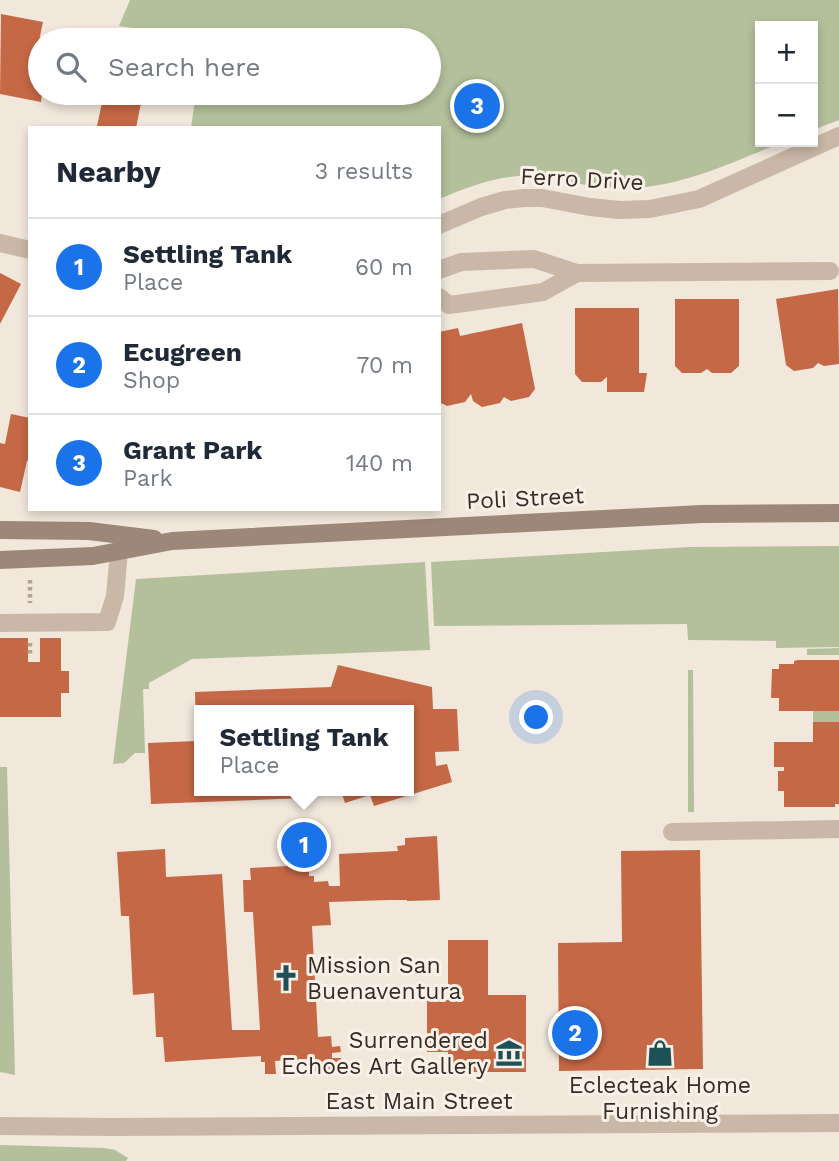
<!DOCTYPE html>
<meta charset="utf-8">
<style>
body{margin:0;font-family:"Work Sans",sans-serif;background:#f6f6f7;color:#1f2937}
.controls{position:absolute;right:21px;top:21px;display:grid;overflow:hidden;border-radius:0px;box-shadow:0 4px 10px #0003}
.controls button{width:63px;height:63px;display:grid;place-items:center;padding:0;border:0;border-bottom:2px solid #e0e1e3;background:#fff;color:#1f2937;font:35px sans-serif}
.you{position:absolute;left:537px;top:718px;width:24px;height:24px;margin:-18px;border:5px solid #fff;border-radius:50%;background:#1a73e8;box-shadow:0 0 0 10px #1a73e833}
.badge{display:grid;place-items:center;width:46px;height:46px;border-radius:50%;background:#1a73e8;color:#fff;font-size:23px;font-weight:700}
.pin{position:absolute;translate:-50% -50%;border:4px solid #fff;box-shadow:0 2px 7px #0006}
.popup{position:absolute;left:194px;top:705px;width:220px;height:91px;box-sizing:border-box;display:grid;place-content:center;border-radius:0px;background:#fff;filter:drop-shadow(0 2px 5px #0005);font-size:23px;white-space:nowrap;color:#747a83}
.popup b{font-size:26px;color:#1f2937}
.popup::after{content:'';position:absolute;left:50%;top:100%;margin-left:-14px;border:14px solid transparent;border-top-color:#fff}
.list{margin:0;padding:0;list-style:none}
h2{display:flex;justify-content:space-between;align-items:center;height:91px;margin:0;padding:0 28px;font-size:30px}
h2 small{font-size:23px;font-weight:400;color:#747a83}
.list li{display:grid;grid-template-columns:46px 1fr auto;gap:21px;align-items:center;box-sizing:border-box;height:98px;padding:0 28px;border-top:2px solid #e0e1e3}
.list b{display:block;font-size:26px;white-space:nowrap}
.list p{margin:0;font-size:23px;white-space:nowrap;color:#747a83}
.list em{font-size:23px;font-style:normal;color:#747a83}
.icon{flex:none;width:38px;height:38px;fill:none;stroke:currentColor;stroke-width:2;stroke-linecap:round;stroke-linejoin:round}
.map{position:relative;flex:none;width:839px;height:1161px;overflow:hidden}
.search{position:absolute;background:#fff;box-shadow:0 4px 10px #0003;left:28px;top:28px;width:413px;height:77px;display:flex;align-items:center;gap:18px;box-sizing:border-box;padding:0 24px;border-radius:38px;color:#747a83;font-size:26px}
.panel{position:absolute;background:#fff;box-shadow:0 4px 10px #0003;left:28px;top:126px;width:413px;height:385px;border-radius:0px}
.map>svg:first-child{display:block}
</style>
<div class="map">
<svg width="839" height="1161" viewBox="0 0 839 1161">
<rect width="100%" height="100%" fill="#f1e7db"/>
<g fill="#b3c09b">
<path d="M 130,0 L 839,0 L 839,120 L 813,130 L 813,26 L 760,26 L 760,142 L 783,142 C 735,161 686,185 634,188 C 618,188 602,187 586,185 C 573,183 561,179 549,177 C 507,172 477,183 439,199 L 439,128 L 191,128 L 196,93 L 429,93 L 429,40 L 204,40 L 203,38 L 119,26 Z"/>
<polygon points="839,546 839,647 776,648 776,641 688,640 687,624 434,626 431,562 691,547"/>
<polygon points="425,562 430,650 192,659 149,683 149,689 143,689 145,753 135,753 124,763 113,764 136,579"/>
<polygon points="839,648 839,655 807,655 807,649"/>
<polygon points="688,670 693,670 694,812 688,812"/>
<rect x="813" y="711" width="26" height="11"/>
<polygon points="0,767 7,767 15,1075 0,1072"/>
<polygon points="0,1145 104,1148 115,1150 128,1158 126,1161 0,1161"/>
</g>
<g fill="#c56845">
<polygon points="1,14 43,22 35,60 40,61 35,88 40,90 40,93 42,93 41,102 0,94"/>
<polygon points="104,93 143,93 136,128 97,126"/>
<polygon points="0,273 21,284 0,324"/>
<polygon points="838,289 839,364 824,366 818,363 813,368 794,371 786,365 776,299"/>
<polygon points="675,299 739,299 739,366 731,373 712,373 707,369 701,373 682,373 675,366"/>
<polygon points="575,308 639,308 639,373 647,373 644,392 607,392 607,377 601,382 582,382 575,374"/>
<polygon points="522,323 535,389 529,397 511,401 504,397 500,403 482,407 473,401 471,394 465,402 447,406 439,402 439,332 458,328 460,336"/>
<polygon points="11,414 30,418 30,461 27,461 20,492 0,487 0,443 5,444"/>
<polygon points="0,638 28,638 28,662 40,662 40,638 61,638 61,671 69,671 69,693 61,693 61,717 0,717"/>
<polygon points="798,660 839,660 839,711 779,711 779,698 771,698 772,669 779,669 779,664 794,664 794,661"/>
<polygon points="338,665 432,687 433,709 457,709 459,751 435,752 436,766 447,764 452,782 374,806 370,795 345,803 341,791 409,791 409,710 199,710 199,791 304,791 304,798 151,804 148,743 196,741 195,692 331,687"/>
<polygon points="813,722 839,722 839,804 835,804 835,807 784,807 784,791 778,791 778,771 784,771 784,767 774,767 774,742 813,742"/>
<polygon points="296,834 312,834 312,855 297,855"/>
<polygon points="437,836 440,900 407,901 407,900 389,900 329,902 331,925 312,926 318,1037 331,1036 332,1047 340,1046 341,1052 332,1053 332,1058 341,1058 342,1066 333,1066 333,1070 308,1072 307,1059 275,1061 276,1074 265,1074 265,1062 261,1062 261,1056 165,1062 163,1037 156,1037 154,993 133,995 129,916 121,916 117,852 165,849 166,877 222,874 232,1030 260,1030 253,912 244,912 243,880 251,880 250,868 309,865 309,876 314,876 314,882 328,881 329,886 340,886 339,854 398,851 397,846 405,845 405,838"/>
<polygon points="700,850 703,1069 559,1071 558,943 622,942 621,851"/>
<polygon points="448,940 488,940 488,995 526,995 526,1072 448,1072 448,1052 427,1052 427,1000 448,1000"/>
</g>
<g fill="none" stroke-linecap="round" stroke-linejoin="round">
<g stroke="#b5a291" stroke-width="4.5" stroke-dasharray="3.5 3.5" stroke-linecap="butt">
<polyline points="30,580 30,603"/>
<polyline points="30,643 30,657"/>
</g>
<g stroke="#c9b8a7" stroke-width="18">
<polyline points="439,270 461,262 534,259 577,273 830,271"/>
<polyline points="439,297 449,305 543,292 577,273"/>
<polyline points="0,623 107,622 115,596 119,551"/>
<polyline points="672,832 839,829"/>
</g>
<g stroke="#c9b8a7" stroke-width="18">
<polyline points="439,225 481,207 505,200 524,198 542,198 590,207 620,210 650,209 699,199 839,136"/>
<polyline points="0,243 30,250"/>
<polyline points="0,1126 112,1127 839,1123"/>
</g>
<g stroke="#9d8778" stroke-width="18">
<polyline points="0,530 89,531 154,539"/>
<polyline points="0,560 93,556 172,541 702,514 839,513"/>
</g>
</g>
<defs>
<symbol id="church-bare" viewBox="-9 -9 18 18"><path d="M-1.2-6h2.4v3.5h3.3v2.4h-3.3V6h-2.4V-.1h-3.3v-2.4h3.3Z" fill="#1d5157" stroke="#f9f1e7" stroke-width="2.5" paint-order="stroke"/></symbol>
<symbol id="museum-bare" viewBox="-9 -9 18 18"><path d="M0-6L6-3V-2H-6V-3ZM-5-1h2V3h-2ZM-1-1h2V3h-2ZM3-1h2V3H3ZM-6 4H6V6H-6Z" fill="#1d5157" stroke="#f9f1e7" stroke-width="2.5" paint-order="stroke"/></symbol>
<symbol id="shop-bare" viewBox="-9 -9 18 18"><path d="M-5-2.5h2.3a2.7 3.5 0 0 1 5.4 0H5L5.5 6h-11ZM-1.5-2.5h3a1.5 2.3 0 0 0-3 0Z" fill="#1d5157" stroke="#f9f1e7" stroke-width="2.5" paint-order="stroke"/></symbol>
</defs>
<g fill-rule="evenodd">
<use href="#church-bare" x="267" y="959" width="38" height="38"/>
<use href="#museum-bare" x="490" y="1034" width="38" height="38"/>
<use href="#shop-bare" x="641" y="1034" width="38" height="38"/>
</g>
<g text-anchor="middle" stroke-width="6" stroke-linejoin="round" paint-order="stroke">
<g font-size="23" fill="#362c27" stroke="#f9f1e7">
<text transform="translate(582 179) rotate(3)" y="8">Ferro Drive</text>
<text transform="translate(525 498) rotate(-3)" y="8">Poli Street</text>
<text x="419" y="1109">East Main Street</text>
</g>
<g font-size="23" fill="#362c27" stroke="#f9f1e7" text-anchor="start">
<text x="307" y="973">Mission San<tspan x="307" dy="26">Buenaventura</tspan></text>
<text x="488" y="1048" text-anchor="end">Surrendered<tspan x="488" dy="26">Echoes Art Gallery</tspan></text>
<text x="660" y="1093" text-anchor="middle">Eclecteak Home<tspan x="660" dy="26">Furnishing</tspan></text>
</g>
</g>
</svg>
<div class="controls">
<button>+</button>
<button>−</button>
</div>
<div class="you"></div>
<div class="pin badge" style="left:304px;top:845px">1</div>
<div class="popup"><b>Settling Tank</b>Place</div>
<div class="pin badge" style="left:575px;top:1033px">2</div>
<div class="pin badge" style="left:477px;top:106px">3</div>
<div class="search"><svg class="icon" aria-label="search" viewBox="0 0 24 24"><circle cx="10" cy="10" r="6"/><path d="M15 15l6 6"/></svg>Search here</div>
<section class="panel">
<h2>Nearby<small>3 results</small></h2>
<ul class="list">
<li><span class="badge">1</span><div><b>Settling Tank</b><p>Place</p></div><em>60 m</em></li>
<li><span class="badge">2</span><div><b>Ecugreen</b><p>Shop</p></div><em>70 m</em></li>
<li><span class="badge">3</span><div><b>Grant Park</b><p>Park</p></div><em>140 m</em></li>
</ul>
</section>
</div>
